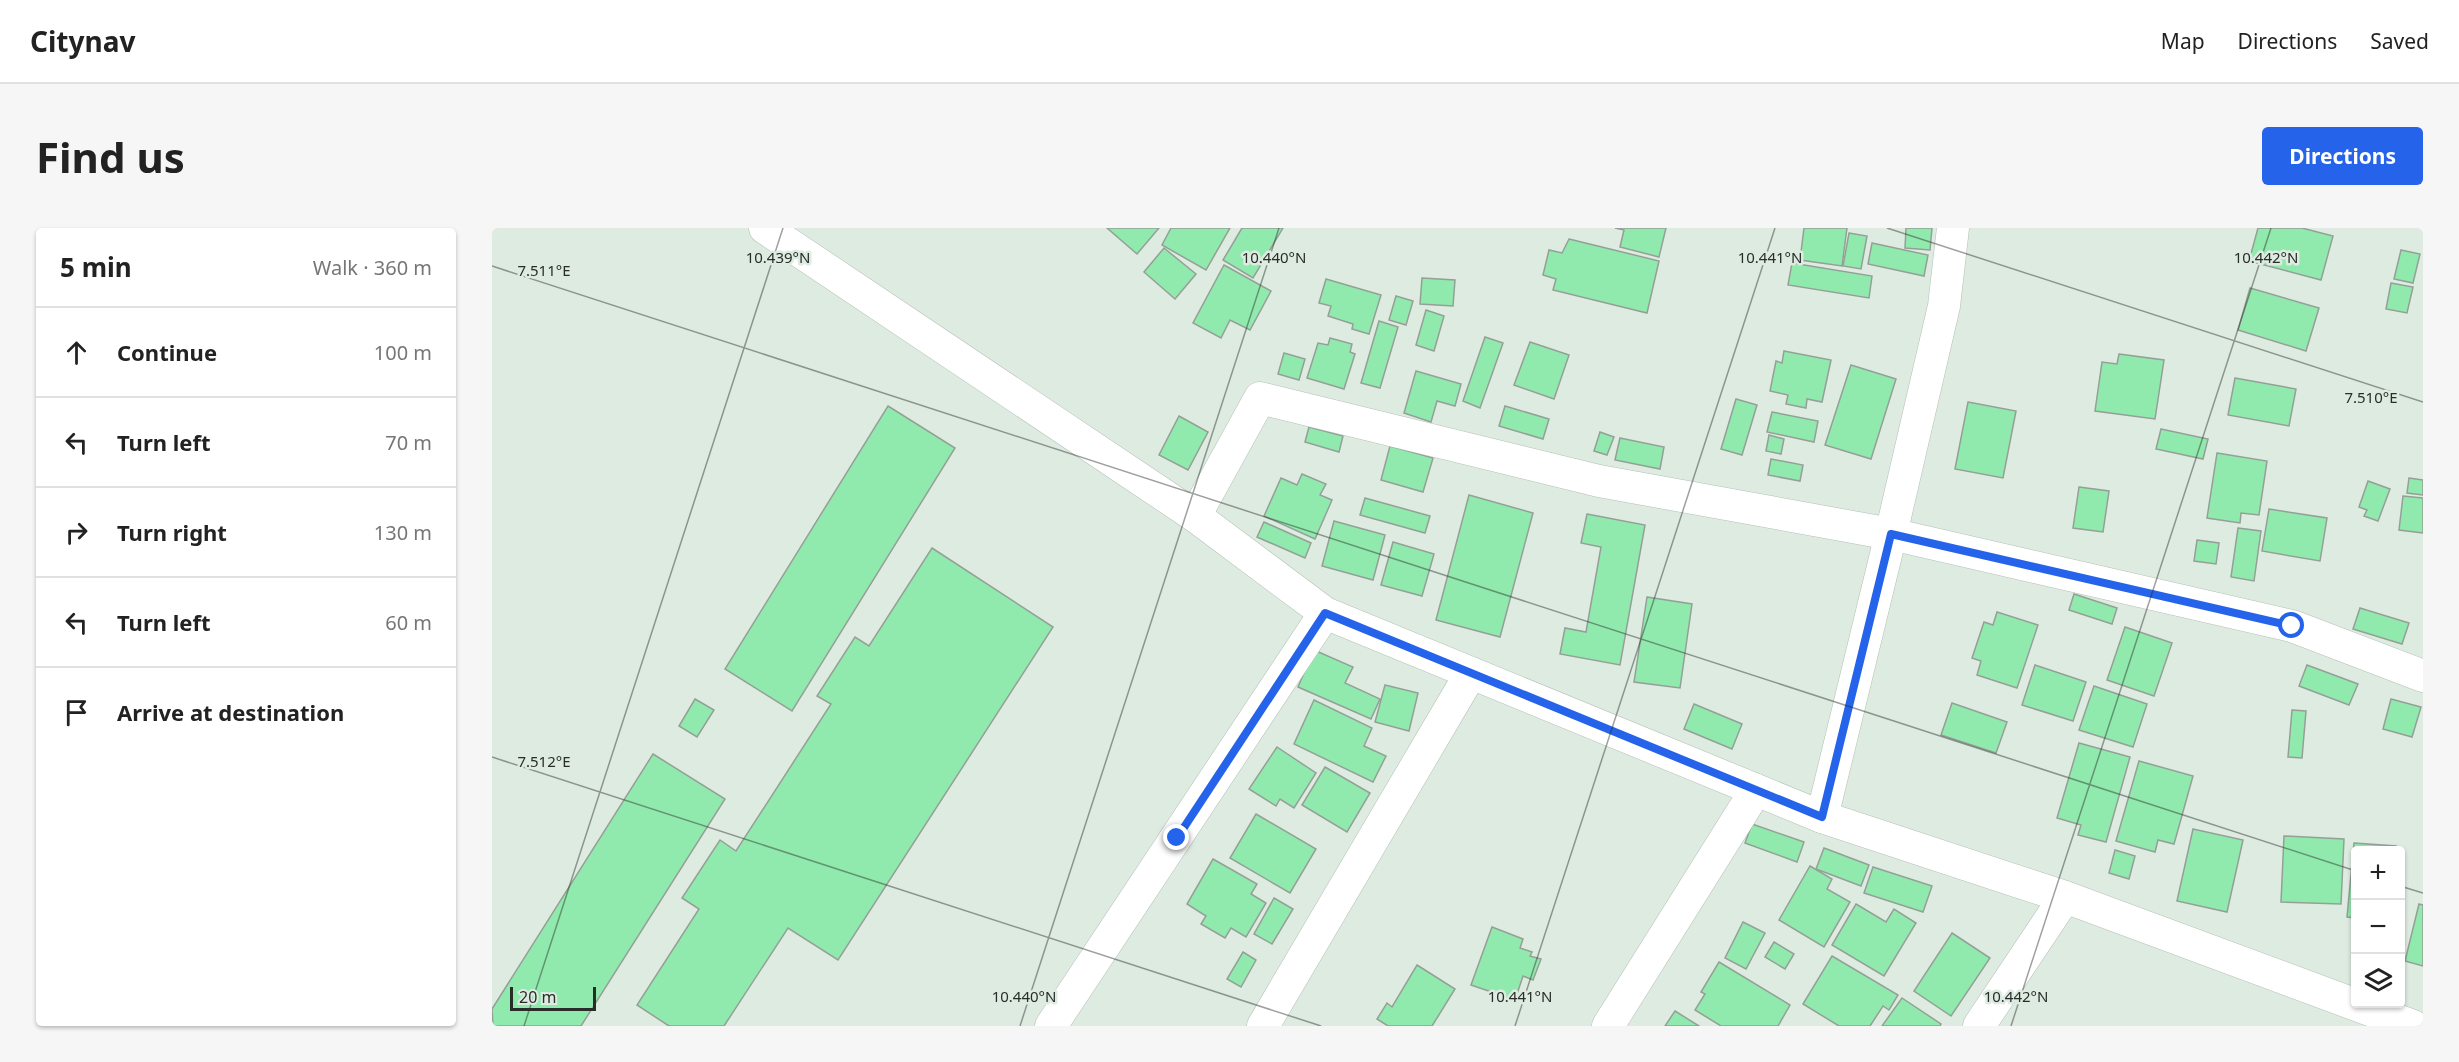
<!DOCTYPE html>
<meta charset="utf-8">
<style>
body{margin:0;font-family:"Noto Sans",sans-serif;background:#f6f6f6;color:#222}
.controls{position:absolute;right:18px;bottom:18px;display:grid;overflow:hidden;border-radius:6px;box-shadow:0 2px 4px #0004}
.controls button{width:54px;height:54px;display:grid;place-items:center;padding:0;border:0;border-bottom:2px solid #e0e0e0;background:#fff;color:#222;font:30px sans-serif}
.scale{position:absolute;left:18px;bottom:15px;width:86px;box-sizing:border-box;padding-left:6px;border:3px solid #282d29;border-top:0;font-size:16px;line-height:21px;white-space:nowrap;color:#282d29;-webkit-text-stroke:4px #deebe1;paint-order:stroke}
.stop{position:absolute;width:18px;height:18px;margin:-14px;border:4px solid #2563eb;border-radius:50%;background:#fff}
.stop.end{background:#2563eb;border-color:#fff;box-shadow:0 2px 6px #0008}
.list{margin:0;padding:0;list-style:none}
h2{display:flex;justify-content:space-between;align-items:center;height:78px;margin:0;padding:0 24px;font-size:26px}
h2 small{font-size:20px;font-weight:400;color:#767676}
.list li{display:grid;grid-template-columns:39px 1fr auto;gap:18px;align-items:center;box-sizing:border-box;height:90px;padding:0 24px;border-top:2px solid #e0e0e0}
.list b{display:block;font-size:22px;white-space:nowrap}
.list em{font-size:20px;font-style:normal;color:#767676}
.icon{flex:none;width:33px;height:33px;fill:none;stroke:currentColor;stroke-width:2;stroke-linecap:round;stroke-linejoin:round}
.map{position:relative;flex:none;width:1931px;height:798px;overflow:hidden;border-radius:6px}
header{display:flex;align-items:center;gap:36px;box-sizing:border-box;height:84px;padding:0 30px;background:#fff;border-bottom:2px solid #e0e0e0}
header strong{font-size:28px}
nav{display:flex;gap:33px;margin-inline-start:auto;font-size:21px}
.intro{display:flex;align-items:center;justify-content:space-between;box-sizing:border-box;height:144px;padding:0 36px}
h1{margin:0;font-size:42px}
.button{padding:15px 27px;border-radius:6px;background:#2563eb;color:#fff;font-size:21px;font-weight:700}
main{display:flex;gap:36px;padding:0 36px}
aside{flex:1;background:#fff;border-radius:6px;box-shadow:0 2px 4px #0004}
.map>svg:first-child{display:block}
</style>
<header>
<strong>Citynav</strong>
<nav><a>Map</a><a>Directions</a><a>Saved</a></nav>
</header>
<div class="intro"><h1>Find us</h1><a class="button">Directions</a></div>
<main>
<aside>
<h2>5 min<small>Walk · 360 m</small></h2>
<ul class="list">
<li><svg class="icon" aria-label="ahead" viewBox="0 0 24 24"><path d="M12 20V5M6 11l6-6 6 6"/></svg><div><b>Continue</b></div><em>100 m</em></li>
<li><svg class="icon" aria-label="left" viewBox="0 0 24 24"><path d="M17 20v-9H6M10 6l-5 5 5 5"/></svg><div><b>Turn left</b></div><em>70 m</em></li>
<li><svg class="icon" aria-label="right" viewBox="0 0 24 24"><path d="M7 20v-9h11M14 6l5 5-5 5"/></svg><div><b>Turn right</b></div><em>130 m</em></li>
<li><svg class="icon" aria-label="left" viewBox="0 0 24 24"><path d="M17 20v-9H6M10 6l-5 5 5 5"/></svg><div><b>Turn left</b></div><em>60 m</em></li>
<li><svg class="icon" aria-label="arrive" viewBox="0 0 24 24"><path d="M6 21V4h12l-3 4 3 4H6"/></svg><div><b>Arrive at destination</b></div></li>
</ul>
</aside>
<div class="map">
<svg width="1931" height="798" viewBox="0 0 1931 798">
<rect width="100%" height="100%" fill="#deebe1"/>
<g fill="#91eaad" stroke="#94a097" stroke-width="1.5">
<polygon points="615,0 667,0 645,26"/>
<polygon points="679,0 738,0 714,42 670,17"/>
<polygon points="750,0 791,0 761,50 731,32"/>
<polygon points="1123,0 1174,0 1167,29 1128,19 1132,2"/>
<polygon points="1312,0 1355,0 1350,38 1308,32"/>
<polygon points="1414,0 1440,0 1438,22 1413,20"/>
<polygon points="1766,0 1810,0 1841,8 1829,52 1757,33"/>
<polygon points="1357,5 1375,8 1369,41 1351,38"/>
<polygon points="1077,11 1167,33 1155,85 1061,62 1064,51 1051,47 1057,22 1070,25"/>
<polygon points="1380,15 1436,27 1432,48 1376,36"/>
<polygon points="672,20 704,46 683,71 652,44"/>
<polygon points="1909,22 1928,26 1921,55 1902,51"/>
<polygon points="1300,35 1380,48 1377,70 1296,57"/>
<polygon points="732,37 779,63 758,102 738,92 729,110 701,95"/>
<polygon points="930,50 963,52 961,78 928,76"/>
<polygon points="834,51 889,67 877,106 860,101 861,96 836,88 839,78 827,75"/>
<polygon points="1899,55 1921,59 1915,85 1894,81"/>
<polygon points="1758,60 1827,80 1814,123 1746,102"/>
<polygon points="904,68 921,73 914,97 897,92"/>
<polygon points="934,82 952,88 942,123 924,117"/>
<polygon points="887,93 906,99 888,160 869,155"/>
<polygon points="993,109 1011,115 988,180 971,173"/>
<polygon points="838,110 860,116 858,124 863,126 852,161 815,150 826,115 836,117"/>
<polygon points="1038,114 1077,127 1062,171 1022,157"/>
<polygon points="1292,123 1339,132 1330,174 1315,171 1314,180 1294,176 1296,167 1278,163 1284,133 1290,135"/>
<polygon points="792,125 813,131 807,152 786,146"/>
<polygon points="1627,126 1672,132 1663,191 1603,183 1610,134 1625,136"/>
<polygon points="1359,137 1404,151 1379,231 1333,217"/>
<polygon points="924,143 969,156 963,178 945,173 939,194 912,185"/>
<polygon points="1743,150 1804,161 1797,198 1736,187"/>
<polygon points="1244,171 1265,177 1250,227 1229,221"/>
<polygon points="1476,174 1524,183 1511,250 1463,241"/>
<polygon points="396,178 463,220 300,483 233,441"/>
<polygon points="1013,178 1057,191 1051,211 1007,198"/>
<polygon points="1280,184 1326,193 1322,214 1275,204"/>
<polygon points="687,188 716,204 696,242 667,227"/>
<polygon points="817,199 851,208 847,224 813,214"/>
<polygon points="1669,201 1716,211 1711,231 1664,221"/>
<polygon points="1108,204 1122,209 1115,227 1102,223"/>
<polygon points="1277,207 1292,211 1289,226 1274,223"/>
<polygon points="1128,210 1172,219 1168,241 1123,232"/>
<polygon points="898,218 941,230 931,264 889,252"/>
<polygon points="1725,225 1775,233 1767,287 1749,285 1748,295 1715,290"/>
<polygon points="1279,231 1311,237 1308,253 1276,247"/>
<polygon points="810,246 834,256 828,267 840,272 823,311 772,288 789,250 805,257"/>
<polygon points="1917,250 1931,252 1931,267 1915,265"/>
<polygon points="1876,253 1898,261 1886,293 1872,288 1875,282 1867,279"/>
<polygon points="1587,259 1617,263 1611,304 1581,300"/>
<polygon points="977,267 1041,285 1008,409 944,392"/>
<polygon points="1911,268 1931,270 1931,305 1907,302"/>
<polygon points="873,270 938,288 933,305 868,287"/>
<polygon points="1777,281 1835,290 1828,333 1770,323"/>
<polygon points="1095,286 1153,297 1128,437 1068,426 1073,400 1094,404 1109,319 1089,315"/>
<polygon points="842,293 893,307 881,352 830,338"/>
<polygon points="772,294 819,315 813,330 765,309"/>
<polygon points="1746,300 1769,303 1762,353 1739,349"/>
<polygon points="1705,312 1727,315 1724,336 1702,333"/>
<polygon points="901,314 942,326 930,368 889,357"/>
<polygon points="440,320 561,399 346,732 296,700 232,798 177,798 145,777 207,681 190,670 228,612 244,623 339,476 325,468 363,409 377,418"/>
<polygon points="1582,366 1625,380 1620,396 1577,382"/>
<polygon points="1155,369 1200,376 1188,460 1142,454"/>
<polygon points="1868,380 1917,395 1910,416 1861,401"/>
<polygon points="1505,384 1546,397 1525,460 1485,447 1489,433 1480,430 1492,394 1501,397"/>
<polygon points="1633,399 1680,415 1662,468 1615,452"/>
<polygon points="822,422 861,439 853,455 888,471 879,491 806,459"/>
<polygon points="1543,437 1594,454 1581,493 1530,477"/>
<polygon points="1815,437 1866,456 1857,477 1807,458"/>
<polygon points="893,457 926,465 917,503 883,494"/>
<polygon points="1602,458 1655,476 1641,519 1587,502"/>
<polygon points="203,471 222,482 205,509 187,498"/>
<polygon points="1899,471 1929,479 1920,509 1891,501"/>
<polygon points="822,472 880,500 872,518 894,528 881,554 802,516"/>
<polygon points="1460,475 1515,494 1504,525 1449,507"/>
<polygon points="1202,476 1250,496 1240,521 1192,501"/>
<polygon points="1800,482 1814,483 1810,530 1796,529"/>
<polygon points="1587,515 1638,529 1614,614 1586,607 1589,597 1565,590"/>
<polygon points="785,519 824,545 802,580 788,571 784,578 757,561"/>
<polygon points="161,526 233,571 89,798 1,798 0,781"/>
<polygon points="1647,533 1701,548 1682,616 1666,612 1663,624 1624,613"/>
<polygon points="833,539 878,565 855,604 810,577"/>
<polygon points="764,586 824,621 798,665 738,630"/>
<polygon points="1260,596 1312,614 1305,634 1253,615"/>
<polygon points="1701,601 1751,612 1735,684 1685,673"/>
<polygon points="1792,608 1852,611 1849,676 1789,674"/>
<polygon points="1862,615 1904,618 1903,622 1864,622 1864,690 1855,689"/>
<polygon points="1332,620 1377,637 1369,658 1324,641"/>
<polygon points="1623,622 1643,628 1637,651 1617,645"/>
<polygon points="721,631 765,656 759,666 774,675 754,709 739,700 733,710 709,696 714,688 695,676"/>
<polygon points="1318,638 1340,651 1335,661 1358,674 1332,719 1287,692"/>
<polygon points="1381,639 1440,658 1431,684 1372,665"/>
<polygon points="782,670 801,681 780,716 762,706"/>
<polygon points="1364,676 1394,694 1402,681 1424,695 1392,748 1340,717"/>
<polygon points="1927,676 1931,677 1931,738 1913,733"/>
<polygon points="1251,694 1273,705 1254,741 1233,730"/>
<polygon points="1000,699 1031,711 1028,720 1040,724 1038,728 1049,731 1041,752 1031,748 1023,772 979,757"/>
<polygon points="1460,705 1498,730 1459,788 1422,763"/>
<polygon points="1282,714 1302,726 1293,741 1273,729"/>
<polygon points="751,724 764,732 749,759 735,751"/>
<polygon points="1340,728 1406,767 1397,782 1391,778 1378,798 1347,798 1311,776"/>
<polygon points="1227,734 1298,777 1286,798 1229,798 1203,782 1213,766 1209,764"/>
<polygon points="925,737 963,761 940,798 896,798 885,791 895,775 900,779"/>
<polygon points="1410,770 1449,796 1448,798 1390,798"/>
<polygon points="1183,783 1207,798 1173,798"/>
</g>
<g fill="none" stroke-linecap="round" stroke-linejoin="round">
<defs>
<g id="minor">
<polyline points="273,0 703,288 833,385 1330,589 1573,669 1921,798"/>
<polyline points="703,288 768,170 1107,253 1399,306 1800,398 1931,448"/>
<polyline points="1330,589 1399,306 1452,78 1461,0"/>
<polyline points="559,798 833,385"/>
<polyline points="771,798 979,445"/>
<polyline points="1116,798 1264,562"/>
<polyline points="1487,798 1573,669"/>
</g>
</defs>
<use href="#minor" stroke="#b4c0b7" stroke-width="33"/>
<use href="#minor" stroke="#fff" stroke-width="32"/>
</g>
<g fill="none" stroke-linecap="round" stroke-linejoin="round">
<polyline stroke="#2563eb" stroke-width="8" points="685,610 833,385 1330,589 1399,306 1800,398"/>
</g>
<path fill="none" stroke="#282d29" stroke-width="1.5" stroke-opacity="0.45" d="M 1395,0 L 1931,174M 0,38 L 1864,643M 0,529 L 829,798M 1908,658 L 1931,665M 32,798 L 291,0M 528,798 L 787,0M 1023,798 L 1283,0M 1519,798 L 1779,0"/>
<g font-size="15" text-anchor="middle" fill="#282d29" stroke="#deebe1" stroke-width="5" stroke-linejoin="round" paint-order="stroke">
<text x="286" y="35">10.439°N</text>
<text x="782" y="35">10.440°N</text>
<text x="1278" y="35">10.441°N</text>
<text x="1774" y="35">10.442°N</text>
<text x="52" y="48">7.511°E</text>
<text x="1879" y="175">7.510°E</text>
<text x="52" y="539">7.512°E</text>
<text x="532" y="774">10.440°N</text>
<text x="1028" y="774">10.441°N</text>
<text x="1524" y="774">10.442°N</text>
</g>
</svg>
<div class="controls">
<button>+</button>
<button>−</button>
<button><svg class="icon" aria-label="layers" viewBox="0 0 24 24"><path d="M12 4l9 5-9 5-9-5zM3 14l9 5 9-5"/></svg></button>
</div>
<div class="scale">20 m</div>
<div class="stop" style="left:1800px;top:398px"></div>
<div class="stop end" style="left:685px;top:610px"></div>
</div>
</main>
